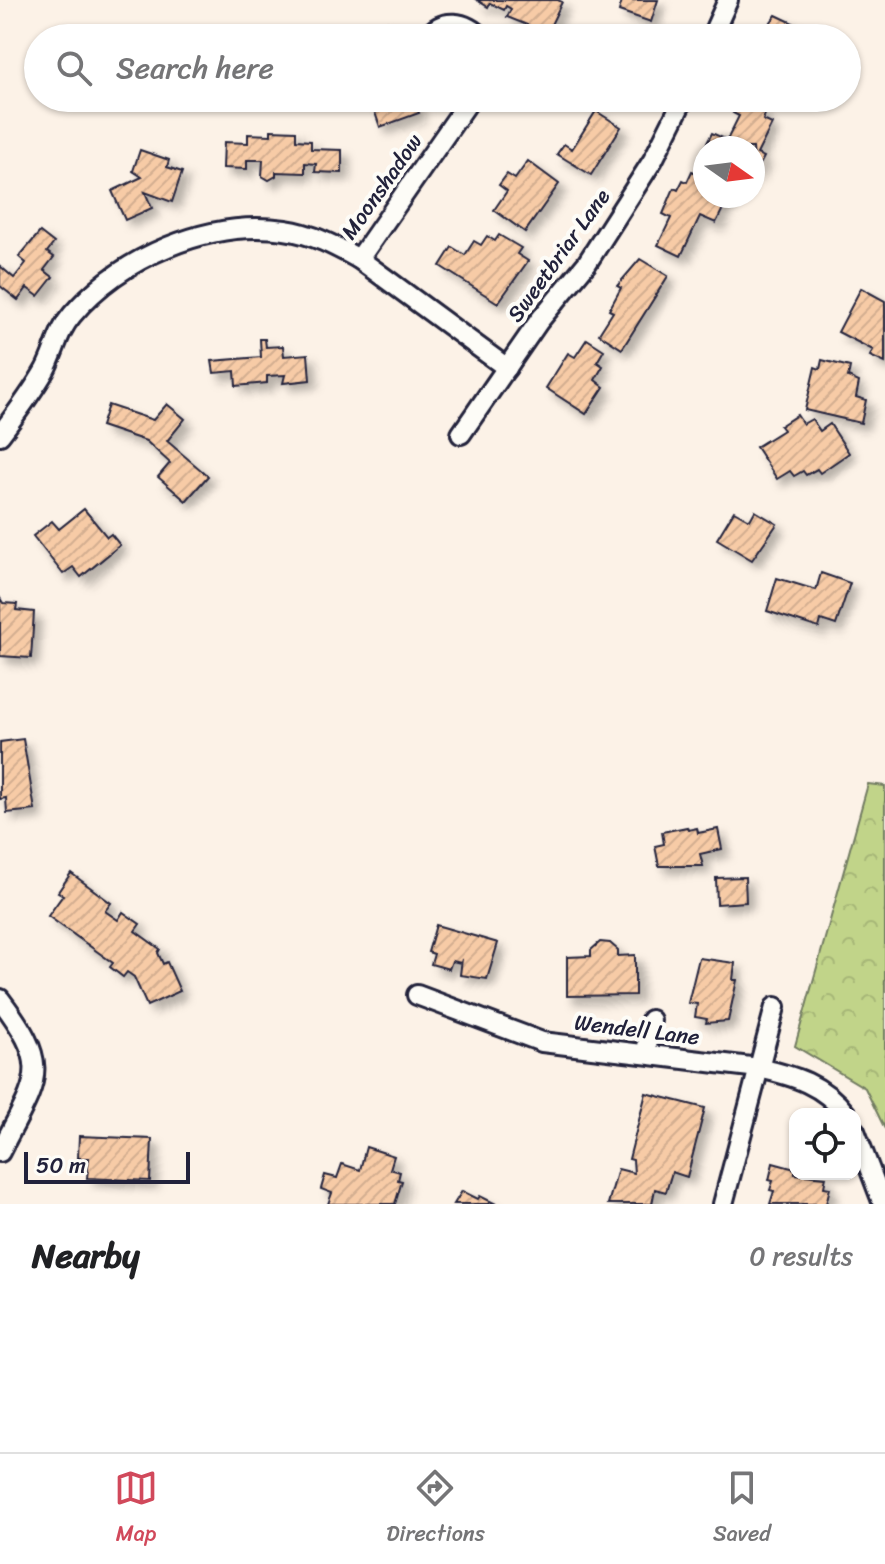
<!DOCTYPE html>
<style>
body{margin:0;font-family:Sriracha,sans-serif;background:#f2f2f2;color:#202124}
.controls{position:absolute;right:24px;bottom:24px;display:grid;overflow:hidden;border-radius:16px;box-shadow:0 2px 6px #0004}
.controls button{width:72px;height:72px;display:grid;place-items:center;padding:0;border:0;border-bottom:2px solid #e0e0e0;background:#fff;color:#202124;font:40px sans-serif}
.compass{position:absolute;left:693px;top:136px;width:72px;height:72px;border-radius:50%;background:#fff;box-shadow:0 2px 6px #0004;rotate:104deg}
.scale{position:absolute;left:24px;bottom:20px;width:166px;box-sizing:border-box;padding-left:8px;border:4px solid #22223b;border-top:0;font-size:22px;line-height:28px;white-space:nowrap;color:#22223b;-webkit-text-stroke:6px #fdfcf7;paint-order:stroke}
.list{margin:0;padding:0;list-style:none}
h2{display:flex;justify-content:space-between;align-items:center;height:104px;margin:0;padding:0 32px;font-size:34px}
h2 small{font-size:26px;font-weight:400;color:#757577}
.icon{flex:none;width:44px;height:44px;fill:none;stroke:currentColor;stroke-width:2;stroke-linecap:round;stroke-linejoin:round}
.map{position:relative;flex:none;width:885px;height:1204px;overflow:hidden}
.search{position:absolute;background:#fff;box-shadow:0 2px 6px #0004;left:24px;right:24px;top:24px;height:88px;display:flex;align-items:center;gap:20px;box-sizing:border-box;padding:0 28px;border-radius:44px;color:#757577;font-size:30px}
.sheet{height:248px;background:#fff}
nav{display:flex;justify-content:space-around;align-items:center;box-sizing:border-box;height:112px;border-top:2px solid #e0e0e0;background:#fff;font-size:22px;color:#757577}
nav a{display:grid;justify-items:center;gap:4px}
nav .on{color:#d1495b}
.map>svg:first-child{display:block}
</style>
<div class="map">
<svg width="885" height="1204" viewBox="0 0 885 1204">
<defs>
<pattern id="forest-crowns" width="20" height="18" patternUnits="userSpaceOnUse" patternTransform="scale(2)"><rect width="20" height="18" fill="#c1d489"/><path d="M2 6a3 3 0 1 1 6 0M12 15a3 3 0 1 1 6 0" fill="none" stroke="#a6b677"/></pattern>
<pattern id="building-hatch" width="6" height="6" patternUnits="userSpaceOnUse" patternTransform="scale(2)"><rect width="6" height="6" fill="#f7cba6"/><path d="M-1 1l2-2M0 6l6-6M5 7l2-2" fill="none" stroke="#d3ae90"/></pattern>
<filter id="shadow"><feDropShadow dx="7" dy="7" stdDeviation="4" flood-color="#0004"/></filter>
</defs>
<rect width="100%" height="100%" fill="#fcf2e7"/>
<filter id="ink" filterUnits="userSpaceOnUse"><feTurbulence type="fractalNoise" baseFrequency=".0125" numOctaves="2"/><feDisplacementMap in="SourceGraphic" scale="16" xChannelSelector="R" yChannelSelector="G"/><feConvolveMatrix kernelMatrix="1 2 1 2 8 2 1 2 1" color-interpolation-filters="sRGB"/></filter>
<g filter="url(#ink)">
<polygon fill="url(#forest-crowns)" stroke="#727b62" stroke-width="2" points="868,784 885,786 885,1129 865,1088 795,1046"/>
<g fill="url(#building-hatch)" stroke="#22223b" stroke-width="2" filter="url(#shadow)">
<polygon points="477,0 558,0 562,2 547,33 507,17 511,9 506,6 504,10 490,3 488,7"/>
<polygon points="622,0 658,0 651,22 619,11"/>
<polygon points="776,15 810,31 807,38 759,38"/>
<polygon points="387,21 393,38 355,38 363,35 361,30"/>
<polygon points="370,98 413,98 419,113 380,127"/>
<polygon points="739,101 765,114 763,120 772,124 757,154 764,157 755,174 753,148 705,148 705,155 702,153 712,133 727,140 739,116 733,113"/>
<polygon points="596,111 621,127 591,175 557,154 564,144 572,149"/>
<polygon points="271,130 296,131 296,140 311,141 311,149 342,150 342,173 315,172 316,164 305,163 305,173 276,172 276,176 269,180 262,176 263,160 247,160 247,169 223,168 224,142 248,143 248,134 271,135"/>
<polygon points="140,150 169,160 167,167 182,172 172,202 145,192 152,208 125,220 112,191 142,177 133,171"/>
<polygon points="528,161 559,184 525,232 494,210 507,191 499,185 507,174 515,179"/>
<polygon points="692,171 705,177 705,196 729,196 716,223 700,216 681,256 658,245 671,218 663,214 674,188 678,190 683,180 687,182"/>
<polygon points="40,232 54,243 47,252 54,257 44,270 53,277 38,296 27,288 18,300 0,286 0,266 14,278 26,263 19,257"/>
<polygon points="499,235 521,248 517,254 528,261 498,303 440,266 452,247 465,255 474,241 481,245 487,236 495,241"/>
<polygon points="640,259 668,276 622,349 599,334 613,312 609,310 621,288 617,286"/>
<polygon points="861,288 885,301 885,363 870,356 873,350 838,332"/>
<polygon points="260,339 265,339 266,347 283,346 284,356 308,354 310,380 283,383 285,375 267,376 267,383 236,386 235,371 214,373 212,361 261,357"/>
<polygon points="587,339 604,350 597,362 603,366 595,380 604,387 586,414 546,388 568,353 575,357"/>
<polygon points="822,360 850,367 848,377 859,382 856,397 866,400 861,423 805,410 815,367 820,369"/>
<polygon points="167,404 185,419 167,441 208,476 186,501 158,477 170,463 146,441 101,426 108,405 153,420"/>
<polygon points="797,415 803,424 812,419 820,431 830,424 849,453 820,473 817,469 806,475 803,471 794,476 790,471 777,479 756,447 783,430 780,426"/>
<polygon points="84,509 107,537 111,534 120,545 81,577 73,567 63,574 33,536 52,521 59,529"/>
<polygon points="734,511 750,520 755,511 777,524 752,560 717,539"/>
<polygon points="821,573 850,583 836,625 821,620 819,628 767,611 777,578 816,590"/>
<polygon points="0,598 3,603 17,604 16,610 34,612 31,658 0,656"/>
<polygon points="23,739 35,810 7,813 6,798 0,799 0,742"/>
<polygon points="687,827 688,830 697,828 698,833 718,829 722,849 700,854 703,866 659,866 655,846 664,844 662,832"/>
<polygon points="71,873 111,903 105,911 118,920 123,912 140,924 135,931 160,949 158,953 163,964 167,962 180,991 147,1006 134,977 127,972 123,977 110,967 113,963 48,916 63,895 58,892"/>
<polygon points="745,877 746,902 717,904 716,878"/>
<polygon points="436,925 498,943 487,979 460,975 462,959 461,963 452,961 449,969 431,964 434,954 428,952"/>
<polygon points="600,942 610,943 618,950 618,956 635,955 635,995 567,996 567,957 591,956 591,950"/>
<polygon points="699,958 735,963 733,980 737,980 728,1021 706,1023 707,1019 695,1017 697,1004 688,1003"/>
<polygon points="646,1093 705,1108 687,1177 672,1172 666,1192 655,1189 652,1204 608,1204 618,1169 634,1173 633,1160 629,1159"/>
<polygon points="79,1136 152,1139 150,1181 87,1178 89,1158 78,1158"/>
<polygon points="366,1147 394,1156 390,1169 400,1172 398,1180 402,1181 395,1204 328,1204 332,1193 321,1189 325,1175 337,1178 342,1164 360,1170"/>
<polygon points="773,1163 795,1169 795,1174 826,1177 824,1187 830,1188 826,1204 770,1204 774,1191 770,1190 773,1181 769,1180"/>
<polygon points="462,1191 478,1199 480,1196 496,1204 454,1204"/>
</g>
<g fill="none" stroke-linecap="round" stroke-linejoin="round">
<defs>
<g id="minor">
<path d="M 428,38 C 439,17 468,21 481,38"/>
<polyline points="711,38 728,0"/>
<polyline points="471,98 359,259 507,368"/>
<polyline points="461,434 539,321 587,263 653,160 684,98"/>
<path d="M 0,435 C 16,414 32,393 45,370 C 55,351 58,331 72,315 C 121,257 209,219 285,230 C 313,234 335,246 359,259"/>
<path d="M 417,995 L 542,1042 L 759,1068 C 794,1076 823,1084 846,1114"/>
<path d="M 0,999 C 54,1070 37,1079 0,1152"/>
<polyline points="646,1054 651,1020"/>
<polyline points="855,1131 883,1204"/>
<polyline points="723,1204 775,1007"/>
</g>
</defs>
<use href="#minor" stroke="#22223b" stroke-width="24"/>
<use href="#minor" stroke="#fdfcf7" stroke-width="18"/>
</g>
</g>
<g text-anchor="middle" stroke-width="8" stroke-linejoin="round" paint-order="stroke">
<g font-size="22" fill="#22223b" stroke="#fdfcf7">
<text transform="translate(381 186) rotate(-55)" y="8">Moonshadow</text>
<text transform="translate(558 255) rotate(-54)" y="8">Sweetbriar Lane</text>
<text transform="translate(637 1029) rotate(7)" y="8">Wendell Lane</text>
</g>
</g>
</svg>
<div class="controls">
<button><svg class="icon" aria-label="locate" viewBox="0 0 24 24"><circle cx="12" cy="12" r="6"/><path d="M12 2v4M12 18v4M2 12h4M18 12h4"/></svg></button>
</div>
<svg class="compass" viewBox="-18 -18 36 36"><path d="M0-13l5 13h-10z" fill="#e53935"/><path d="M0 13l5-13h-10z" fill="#757577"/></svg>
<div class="scale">50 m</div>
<div class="search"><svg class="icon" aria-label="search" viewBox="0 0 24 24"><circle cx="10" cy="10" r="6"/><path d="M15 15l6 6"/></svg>Search here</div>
</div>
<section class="sheet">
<h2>Nearby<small>0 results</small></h2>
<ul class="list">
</ul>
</section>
<nav>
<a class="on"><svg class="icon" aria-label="map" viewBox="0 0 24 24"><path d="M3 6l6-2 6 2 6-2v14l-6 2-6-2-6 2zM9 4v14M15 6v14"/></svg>Map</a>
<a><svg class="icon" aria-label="directions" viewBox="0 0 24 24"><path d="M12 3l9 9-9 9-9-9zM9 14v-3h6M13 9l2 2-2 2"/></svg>Directions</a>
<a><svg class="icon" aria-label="saved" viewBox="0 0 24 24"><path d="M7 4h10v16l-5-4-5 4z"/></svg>Saved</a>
</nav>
